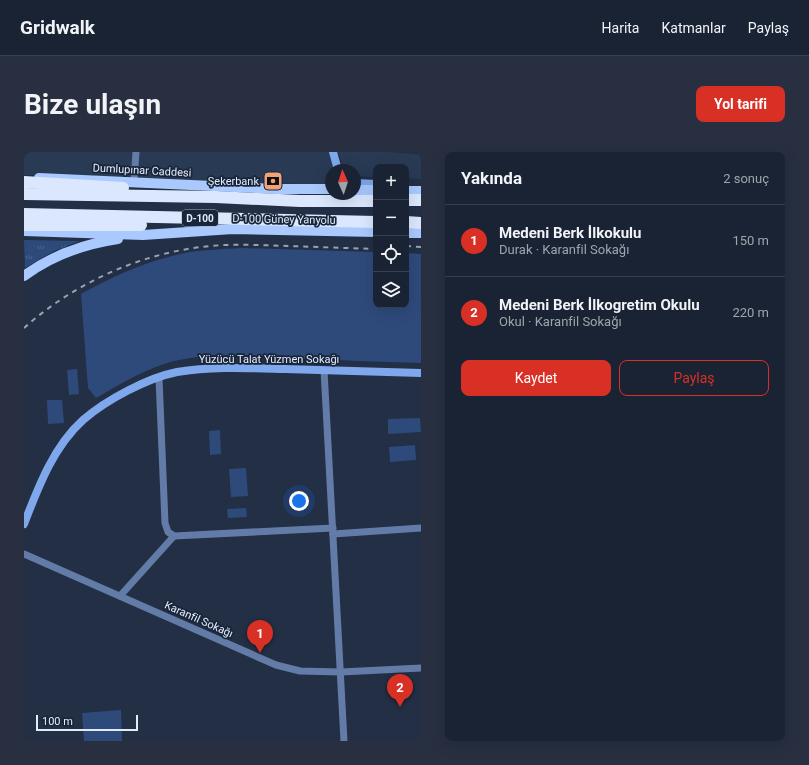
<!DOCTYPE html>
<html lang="tr">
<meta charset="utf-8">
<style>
body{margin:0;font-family:Roboto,sans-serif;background:#272f40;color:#f1f3f6}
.controls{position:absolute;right:12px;top:12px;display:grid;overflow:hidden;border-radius:8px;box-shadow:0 4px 16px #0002}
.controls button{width:36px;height:36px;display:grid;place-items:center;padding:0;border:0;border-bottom:1px solid #38404f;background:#1a2334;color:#f1f3f6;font:20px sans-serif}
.compass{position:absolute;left:301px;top:12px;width:36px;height:36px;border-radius:50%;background:#1a2334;box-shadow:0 4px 16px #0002;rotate:357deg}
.scale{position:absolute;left:12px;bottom:10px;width:102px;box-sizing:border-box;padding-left:4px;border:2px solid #e2ebfa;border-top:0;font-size:11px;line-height:14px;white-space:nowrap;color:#e2ebfa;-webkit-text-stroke:3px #18253a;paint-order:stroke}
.you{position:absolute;left:275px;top:349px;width:14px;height:14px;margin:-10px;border:3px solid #fff;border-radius:50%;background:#1a73e8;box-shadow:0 0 0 6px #1a73e833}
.badge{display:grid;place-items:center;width:26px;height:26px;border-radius:50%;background:#d93025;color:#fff;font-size:13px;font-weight:700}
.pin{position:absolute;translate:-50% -33px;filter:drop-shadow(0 1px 2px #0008)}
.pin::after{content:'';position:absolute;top:21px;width:14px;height:12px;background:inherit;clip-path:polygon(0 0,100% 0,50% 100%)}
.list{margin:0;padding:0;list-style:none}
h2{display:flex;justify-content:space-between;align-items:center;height:52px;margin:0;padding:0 16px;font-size:17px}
h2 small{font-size:13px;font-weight:400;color:#9fa4ac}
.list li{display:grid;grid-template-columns:26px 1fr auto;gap:12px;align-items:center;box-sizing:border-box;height:72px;padding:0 16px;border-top:1px solid #38404f}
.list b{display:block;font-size:15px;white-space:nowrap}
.list p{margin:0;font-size:13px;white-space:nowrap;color:#9fa4ac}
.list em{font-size:13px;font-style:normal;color:#9fa4ac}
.actions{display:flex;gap:8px;padding:12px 16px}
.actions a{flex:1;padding:9px 0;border:1px solid #d93025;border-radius:8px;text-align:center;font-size:14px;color:#d93025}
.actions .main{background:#d93025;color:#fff}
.icon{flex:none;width:22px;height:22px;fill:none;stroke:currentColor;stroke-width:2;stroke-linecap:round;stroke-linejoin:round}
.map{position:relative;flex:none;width:397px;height:589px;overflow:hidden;border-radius:8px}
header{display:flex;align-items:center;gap:24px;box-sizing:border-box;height:56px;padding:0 20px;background:#1a2334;border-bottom:1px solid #38404f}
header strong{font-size:19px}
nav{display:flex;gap:22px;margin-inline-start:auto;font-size:14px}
.intro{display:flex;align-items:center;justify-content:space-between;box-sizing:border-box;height:96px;padding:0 24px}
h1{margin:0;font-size:28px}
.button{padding:10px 18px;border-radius:8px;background:#d93025;color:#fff;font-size:14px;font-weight:700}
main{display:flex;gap:24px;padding:0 24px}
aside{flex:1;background:#1a2334;border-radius:8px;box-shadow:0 4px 16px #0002}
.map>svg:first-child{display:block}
</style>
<header>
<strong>Gridwalk</strong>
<nav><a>Harita</a><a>Katmanlar</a><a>Paylaş</a></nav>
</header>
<div class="intro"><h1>Bize ulaşın</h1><a class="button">Yol tarifi</a></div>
<main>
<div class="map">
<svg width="397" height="589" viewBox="0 0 397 589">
<defs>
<pattern id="grass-tufts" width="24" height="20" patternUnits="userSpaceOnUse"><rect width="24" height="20" fill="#2e4a7b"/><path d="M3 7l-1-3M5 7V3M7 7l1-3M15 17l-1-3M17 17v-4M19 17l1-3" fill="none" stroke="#4c648f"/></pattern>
</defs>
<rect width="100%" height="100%" fill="#222f45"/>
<g fill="#293a54">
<polygon points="0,0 305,0 310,18 307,18 307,33 0,23"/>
<polygon points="314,0 367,0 397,3 397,27 382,26 382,15 352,15 352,25 331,24 331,18 320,18"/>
</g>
<polygon fill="url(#grass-tufts)" points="0,88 56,89 30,99 1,116"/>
<g fill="#2e4a7b">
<path d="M 218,96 L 352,100 L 352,153 L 382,153 L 382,101 L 397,102 L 397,211 C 355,210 314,208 272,206 C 229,204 182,199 140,212 C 116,220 93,234 72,246 L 64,236 L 57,142 C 86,126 116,112 148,104 C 170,98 195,97 218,96 Z"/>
<polygon points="53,217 55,242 45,243 43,218"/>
<polygon points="23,248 38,248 40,271 24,272"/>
<polygon points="396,266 397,280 364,282 364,267"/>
<polygon points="196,278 197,302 186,303 185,279"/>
<polygon points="391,293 392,308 366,310 365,295"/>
<polygon points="222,316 224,344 207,345 205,317"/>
<polygon points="222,356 223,365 204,366 203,357"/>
<polygon points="97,558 98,589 60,589 58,561"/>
</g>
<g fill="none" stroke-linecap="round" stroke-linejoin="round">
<g stroke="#627ca7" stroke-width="7">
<polyline points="110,29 112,0"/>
<polyline points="300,218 320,589"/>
<polyline points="135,226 141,371 144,380 150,384 309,376"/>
<polyline points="309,382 397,376"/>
<polyline points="0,402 252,513 276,519 317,520 397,516"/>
<polyline points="96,444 150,384"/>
</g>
<g stroke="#7ea7ec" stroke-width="8">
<polyline points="309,0 314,18"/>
<polyline points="331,31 352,32"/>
<path d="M 0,372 C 14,336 29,295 59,268 C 82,248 123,226 153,220 C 188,214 225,216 261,217 C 306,218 352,220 397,221"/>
</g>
<g stroke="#a9c9ff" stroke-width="10">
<polyline points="15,26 254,37 307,37"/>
<polyline points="331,38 352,38"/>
<polyline points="382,39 397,39"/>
<polyline points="0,79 119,83 209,77 352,80"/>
<polyline points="382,81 397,81"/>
<path d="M 0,124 C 27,104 60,92 94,87"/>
</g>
<g stroke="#dae7fd" stroke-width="12">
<polyline points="0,30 99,36"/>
<polyline points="0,42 192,45 276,49 352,49"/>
<polyline points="382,48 397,48"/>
<polyline points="0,62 352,70"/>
<polyline points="382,70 397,71"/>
<polyline points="0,73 117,73"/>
</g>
<g stroke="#98a2b4" stroke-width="2" stroke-dasharray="5 5" stroke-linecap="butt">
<polyline points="382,94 397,95"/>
<path d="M 0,176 C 47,134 108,105 170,96 C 201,91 233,93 264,94 C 293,95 323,96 352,97"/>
</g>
</g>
<defs>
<symbol id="bank-square" viewBox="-11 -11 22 22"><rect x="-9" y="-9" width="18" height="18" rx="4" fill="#efa377" stroke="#18253a"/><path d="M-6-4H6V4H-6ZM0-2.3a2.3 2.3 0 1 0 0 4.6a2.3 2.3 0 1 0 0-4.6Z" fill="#111"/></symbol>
</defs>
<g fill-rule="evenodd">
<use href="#bank-square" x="238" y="18" width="22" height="22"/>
</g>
<g text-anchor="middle" stroke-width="3.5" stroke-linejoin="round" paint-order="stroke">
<rect fill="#18253a" stroke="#a5b0c0" stroke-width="1" x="158" y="58" width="36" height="16" rx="3"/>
<g font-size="10" font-weight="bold" fill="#e2ebfa">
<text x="176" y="70">D-100</text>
</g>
<g font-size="11" fill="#e2ebfa" stroke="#18253a">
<text transform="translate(118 18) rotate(3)" y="4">Dumlupınar Caddesi</text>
<text transform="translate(260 67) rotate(1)" y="4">D-100 Güney Yanyolu</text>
<text x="245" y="211">Yüzücü Talat Yüzmen Sokağı</text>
<text transform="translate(175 467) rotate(24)" y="4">Karanfil Sokağı</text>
</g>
<g font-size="11" fill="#e2ebfa" stroke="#18253a" text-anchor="end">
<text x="235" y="33">Şekerbank</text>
</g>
</g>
</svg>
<div class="controls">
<button>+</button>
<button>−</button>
<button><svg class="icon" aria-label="locate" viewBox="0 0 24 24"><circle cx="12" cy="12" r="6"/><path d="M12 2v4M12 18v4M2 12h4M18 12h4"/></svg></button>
<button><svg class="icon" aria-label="layers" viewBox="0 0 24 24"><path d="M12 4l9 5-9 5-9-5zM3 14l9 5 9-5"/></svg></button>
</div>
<svg class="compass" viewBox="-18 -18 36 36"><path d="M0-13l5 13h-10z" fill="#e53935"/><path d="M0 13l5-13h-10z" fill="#9fa4ac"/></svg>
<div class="scale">100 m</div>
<div class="you"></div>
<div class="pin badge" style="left:236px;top:501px">1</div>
<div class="pin badge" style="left:376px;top:555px">2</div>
</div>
<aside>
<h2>Yakında<small>2 sonuç</small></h2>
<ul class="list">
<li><span class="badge">1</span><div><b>Medeni Berk İlkokulu</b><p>Durak · Karanfil Sokağı</p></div><em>150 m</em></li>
<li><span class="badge">2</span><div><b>Medeni Berk İlkogretim Okulu</b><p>Okul · Karanfil Sokağı</p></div><em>220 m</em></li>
</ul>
<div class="actions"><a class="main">Kaydet</a><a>Paylaş</a></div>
</aside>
</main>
